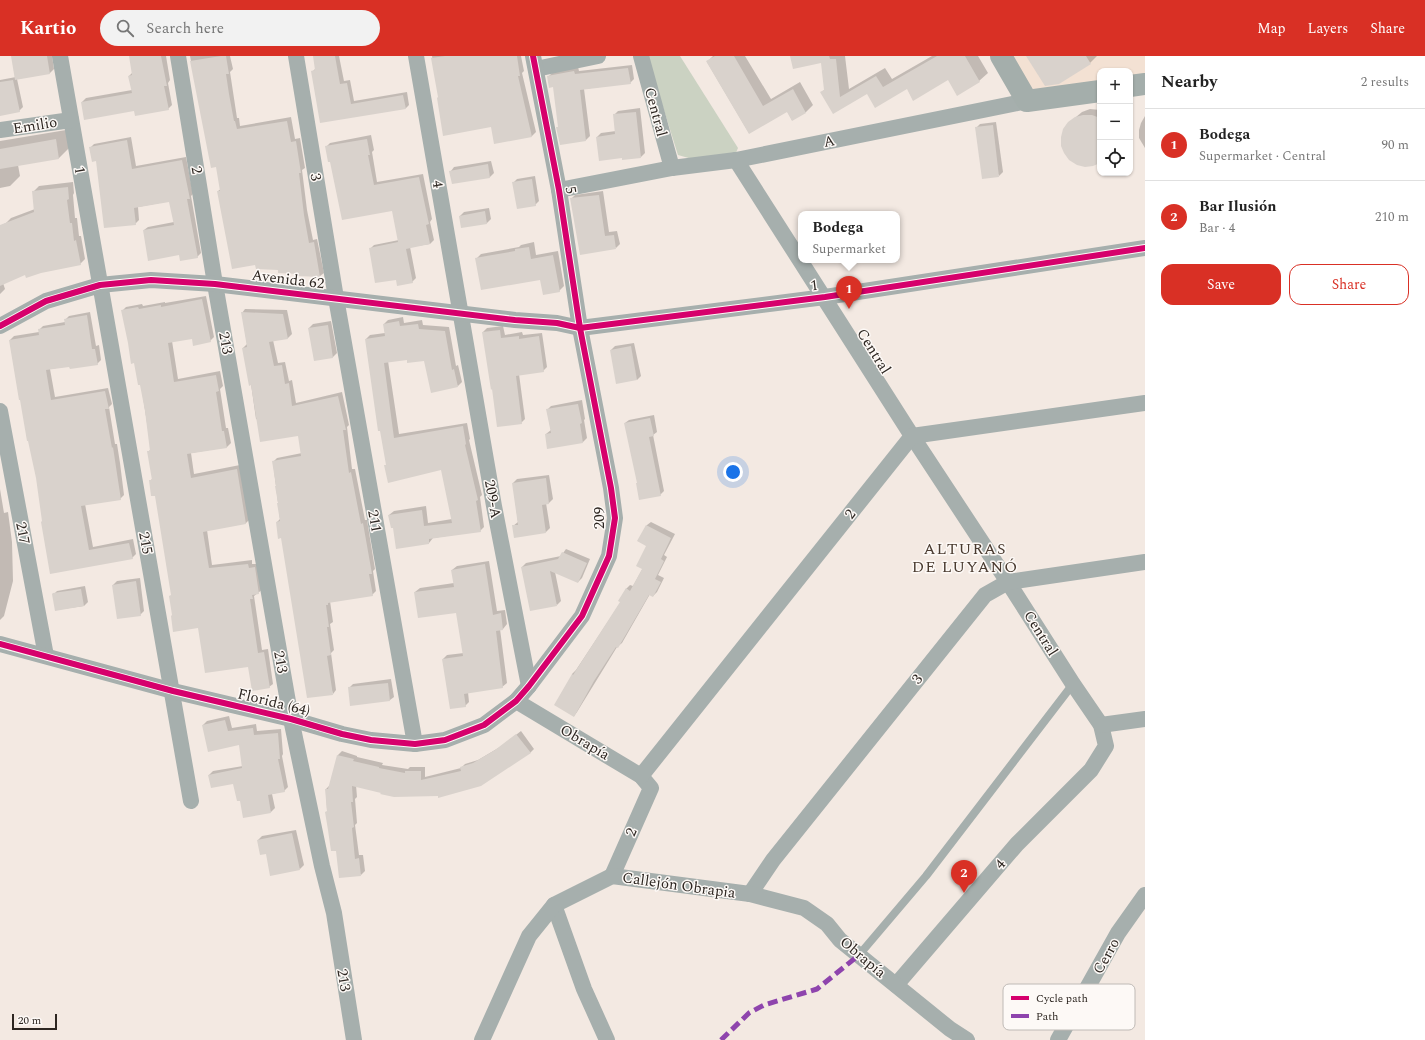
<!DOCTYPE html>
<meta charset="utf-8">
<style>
body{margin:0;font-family:Spectral,serif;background:#f2f2f2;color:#222}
.controls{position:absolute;right:12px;top:12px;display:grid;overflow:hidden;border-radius:8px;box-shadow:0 1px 3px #0004}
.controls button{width:36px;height:36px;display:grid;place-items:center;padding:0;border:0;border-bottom:1px solid #e0e0e0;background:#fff;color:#222;font:20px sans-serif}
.scale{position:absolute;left:12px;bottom:10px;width:45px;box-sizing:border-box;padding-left:4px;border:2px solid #2d2621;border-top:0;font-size:11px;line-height:14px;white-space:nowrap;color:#2d2621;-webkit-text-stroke:3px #fdf9f6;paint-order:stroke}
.you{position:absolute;left:733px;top:416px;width:14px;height:14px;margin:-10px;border:3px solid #fff;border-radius:50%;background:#1a73e8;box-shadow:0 0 0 6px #1a73e833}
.badge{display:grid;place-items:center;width:26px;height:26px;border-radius:50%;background:#d93025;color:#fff;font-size:13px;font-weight:700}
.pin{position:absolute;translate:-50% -33px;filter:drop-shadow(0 1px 2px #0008)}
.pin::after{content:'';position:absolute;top:21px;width:14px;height:12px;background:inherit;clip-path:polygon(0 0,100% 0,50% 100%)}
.popup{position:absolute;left:798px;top:155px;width:102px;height:52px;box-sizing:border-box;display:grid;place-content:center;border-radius:8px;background:#fff;filter:drop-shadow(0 1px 3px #0005);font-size:13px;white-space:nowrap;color:#767676}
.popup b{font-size:15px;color:#222}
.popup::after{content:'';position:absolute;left:50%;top:100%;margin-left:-8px;border:8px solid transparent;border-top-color:#fff}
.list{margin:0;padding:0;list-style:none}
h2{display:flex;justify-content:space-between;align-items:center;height:52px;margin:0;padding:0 16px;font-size:17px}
h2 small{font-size:13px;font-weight:400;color:#767676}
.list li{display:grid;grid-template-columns:26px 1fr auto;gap:12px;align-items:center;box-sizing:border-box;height:72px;padding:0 16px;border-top:1px solid #e0e0e0}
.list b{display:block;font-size:15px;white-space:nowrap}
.list p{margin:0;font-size:13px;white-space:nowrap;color:#767676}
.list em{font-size:13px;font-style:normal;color:#767676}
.actions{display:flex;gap:8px;padding:12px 16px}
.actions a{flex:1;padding:9px 0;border:1px solid #d93025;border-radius:12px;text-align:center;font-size:14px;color:#d93025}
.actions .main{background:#d93025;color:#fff}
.icon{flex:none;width:22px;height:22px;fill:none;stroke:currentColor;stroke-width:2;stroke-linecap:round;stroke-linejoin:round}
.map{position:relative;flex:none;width:1145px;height:984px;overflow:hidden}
header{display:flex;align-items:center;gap:24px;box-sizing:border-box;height:56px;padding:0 20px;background:#d93025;color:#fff}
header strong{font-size:19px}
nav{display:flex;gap:22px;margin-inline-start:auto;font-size:14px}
.search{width:280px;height:36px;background:#f2f2f2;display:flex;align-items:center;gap:10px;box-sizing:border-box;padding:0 14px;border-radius:22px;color:#767676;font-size:15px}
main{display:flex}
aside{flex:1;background:#fff}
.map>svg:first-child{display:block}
</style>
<header>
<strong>Kartio</strong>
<div class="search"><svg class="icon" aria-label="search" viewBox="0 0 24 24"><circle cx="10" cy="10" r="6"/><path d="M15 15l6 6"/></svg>Search here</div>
<nav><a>Map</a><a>Layers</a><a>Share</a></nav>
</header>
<main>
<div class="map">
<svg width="1145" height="984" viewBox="0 0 1145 984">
<rect width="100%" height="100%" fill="#f3e9e2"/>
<polygon fill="#f3e1d3" points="1011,0 1145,0 1145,20 1130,22 1130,15 1100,15 1100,27 1031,37"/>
<polygon fill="#cbd2c2" points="647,0 680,0 738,92 735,99 699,105 678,99"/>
<g fill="#0003">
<polygon points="9,0 52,0 54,13 50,17 17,23 23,51 19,55 0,52 0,24 16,21 12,0"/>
<polygon points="130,0 166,0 170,24 168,27 172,49 168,53 135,54 82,46 86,42 132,34 129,20 133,16"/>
<polygon points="190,0 230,0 233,13 230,16 237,62 239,62 240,70 291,61 295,83 300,82 305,112 302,114 307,154 313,184 317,183 324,217 320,220 279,213 218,135 221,133 217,110 212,111"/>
<polygon points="314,0 339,0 344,25 350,24 354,45 407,36 409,49 406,52 321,66 313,15 316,12"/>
<polygon points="432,0 521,0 524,15 522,17 536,76 532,80 495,86 492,70 439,41"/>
<polygon points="713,0 745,0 771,43 800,26 813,49 806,56 792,64 787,55 749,77 707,6"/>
<polygon points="826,0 845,0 849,33 885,12 892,23 932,0 978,0 988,17 979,25 948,23 907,32 867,37 834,56 822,36 825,33"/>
<polygon points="1027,0 1097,0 1090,7"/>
<polygon points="632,9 634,23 630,27 584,33 590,80 586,84 558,71 559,70 554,30 548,21 552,17 578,11 579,15"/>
<polygon points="640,52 645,97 641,101 597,81 601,77 616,75 614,59 618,55"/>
<polygon points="1090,53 1100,54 1100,106 1069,67 1082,56"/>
<polygon points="1145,60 1145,92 1139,82 1139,74 1141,67"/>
<polygon points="996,66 1003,116 999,120 976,72 980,68"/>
<polygon points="66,74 69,92 59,102 18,109 20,120 10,130 0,132 0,85"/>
<polygon points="371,79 374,94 372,96 377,126 423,118 432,163 430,166 434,184 430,188 410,191 416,222 412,226 397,223 370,193 374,189 399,184 393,154 331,105 326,91 330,87"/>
<polygon points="131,81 136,110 186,101 193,138 191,140 201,197 197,201 180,198 144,174 148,171 174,166 170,145 138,151 139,164 135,168 90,92 94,88"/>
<polygon points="491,105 494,117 490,121 451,115 454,111"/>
<polygon points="535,120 539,145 535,149 513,127 517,123"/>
<polygon points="73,126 74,137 73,139 75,162 77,162 79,180 81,180 85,203 80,208 25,217 3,227 5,233 0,238 0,170 6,167 11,162 35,153 33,136 39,130"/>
<polygon points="603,135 609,176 617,175 620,188 616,192 571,143 575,139"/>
<polygon points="489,152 491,163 487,167 460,160 464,156"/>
<polygon points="534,186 536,199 558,195 564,230 559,235 541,223 476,203 481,198 519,191 521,189"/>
<polygon points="206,240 214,281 210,285 193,282 172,285 178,323 220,315 223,330 220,333 226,372 228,372 231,387 227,391 191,397 194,418 240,409 250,463 246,467 207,474 212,509 252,504 252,508 258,508 263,533 254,540 262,594 268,593 273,628 269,631 249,610 199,571 173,558 172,539 156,439 150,425 153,422 148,396 151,393 141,328 129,287 122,255 126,251 142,248 143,250 165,246 165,247"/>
<polygon points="245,253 287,254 292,278 288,282 273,284 278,307 285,306 289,325 292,324 296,347 342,336 349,369 347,371 352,413 355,413 365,464 367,464 375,513 373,515 376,535 372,539 330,545 333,566 330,568 334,594 331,597 336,634 333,638 277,466 280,463 273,406 277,402 302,397 299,379 256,363 251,328 243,292 247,288 242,257"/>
<polygon points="90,256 96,290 99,289 101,304 97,308 70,310 50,313 55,341 108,332 112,348 109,351 115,388 117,388 120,407 124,439 120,443 85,448 93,491 133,483 136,498 132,502 51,517 37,422 10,284 14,280 39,276 39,274 43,270 65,266 65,264 69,260"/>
<polygon points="403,261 404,267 422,264 423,269 449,271 456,310 458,309 462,326 458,330 425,304 408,302 388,305 399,378 467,367 470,383 469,384 482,439 480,441 484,471 480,475 433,482 429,487 393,470 389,459 394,455 426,450 428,467 452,463 442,413 385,410 387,408 366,283 370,279 385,277 384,268 388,264"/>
<polygon points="331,265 337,297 333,301 315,304 309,272 313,268"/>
<polygon points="503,270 505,279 522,276 523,279 542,277 547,311 543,315 519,318 525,363 521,367 493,332 483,276 487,272"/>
<polygon points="634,287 641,320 637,324 611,294 615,290"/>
<polygon points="582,344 585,363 584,364 587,382 583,386 546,378 551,374 547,354 551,350"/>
<polygon points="654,359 657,376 653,379 664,435 660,439 637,427 638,426 625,367 629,364"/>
<polygon points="549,419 553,443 549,447 546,447 550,472 546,476 513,470 518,466 513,427 517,423"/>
<polygon points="0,433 4,457 8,456 12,486 13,525 4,560 0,564"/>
<polygon points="651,466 675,478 664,499 667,501 658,519 664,522 657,536 653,540 650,538 622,587 617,591 577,656 574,660 572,618 576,614 621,546 626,533 630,529 633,530 643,512 648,490 639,485 647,469"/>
<polygon points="566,493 590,503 582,522 578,526 555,516 561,545 557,549 522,511 526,507 561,500"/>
<polygon points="489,505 497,555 505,554 507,568 503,573 500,573 507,627 502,631 468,636 469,646 465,650 443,603 447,599 464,597 457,556 415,536 420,532 454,527 452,514 457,510"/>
<polygon points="140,522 144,555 140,559 113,529 117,525"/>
<polygon points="85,530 88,546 84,550 56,554 53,539 57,535"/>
<polygon points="391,623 394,641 390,644 351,649 349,632 353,628"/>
<polygon points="229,660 232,672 256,668 257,675 281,673 283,698 282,700 288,731 284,735 272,738 275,752 271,756 241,743 234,727 209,719 213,715 243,710 240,688 203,669 207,665"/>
<polygon points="521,675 534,693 530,697 438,739 382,736 356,729 357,741 355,743 357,767 355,769 359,799 363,799 365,815 361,819 336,794 327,755 326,733 330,729 338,699 342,695 357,700 357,701 383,707 382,709 408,713 410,711 425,711 425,721 461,712 465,708 478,704 500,691"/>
<polygon points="296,774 304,809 300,813 258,784 262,780"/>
</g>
<g fill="#d9d2cc">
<polygon points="11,0 47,0 50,18 15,24"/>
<polygon points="129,0 161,0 167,30 164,30 169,54 135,60 134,55 84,64 81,46 132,37 128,20 132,19"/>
<polygon points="221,0 226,0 229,18 226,18 229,38 234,65 235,65 237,73 287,65 291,86 296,85 301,117 299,117 304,159 309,187 314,186 320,221 298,220 298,218 278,217 278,214 256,213 255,209 232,213 217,135 220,135 216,111 211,112 190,5"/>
<polygon points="313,0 335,0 340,28 347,27 351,48 403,39 406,53 320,67 311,15 315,14"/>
<polygon points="445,0 517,0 520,20 518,20 532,81 494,88 491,71 443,80 437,42 438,41 431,2"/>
<polygon points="715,0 734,0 763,50 793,33 806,57 792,65 787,56 749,78 706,5"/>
<polygon points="790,0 829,0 830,3 836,3 840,41 876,20 883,31 937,0 965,0 980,26 957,40 948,24 913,45 907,33 875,52 867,38 833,58 820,36 824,34 821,7 793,13"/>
<polygon points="1026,0 1086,0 1091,8 1059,28 1045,30"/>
<polygon points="628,12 631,28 580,34 586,85 560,89 556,71 558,71 553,31 549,32 547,20 574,15 575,18"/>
<polygon points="13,24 20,56 0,60 0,26"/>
<polygon points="636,56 641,102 622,104 622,102 599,105 596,81 615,78 613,58"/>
<polygon points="1083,59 1092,59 1100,62 1100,107 1093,110 1085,111 1077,109 1069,104 1064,97 1061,90 1061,81 1063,73 1068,66 1075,61"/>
<polygon points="993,69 999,121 982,123 975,71"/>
<polygon points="56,83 59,103 0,113 0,93"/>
<polygon points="367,83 370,99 368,99 374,129 419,121 429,168 426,169 430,188 406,193 413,227 397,230 396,224 375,227 369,192 398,186 392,155 342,164 330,106 328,106 325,90"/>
<polygon points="127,84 132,113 182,104 190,143 187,143 198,202 180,205 179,199 148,205 143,174 174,169 169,146 134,152 136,169 104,172 96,105 92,106 89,91"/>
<polygon points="488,108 490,122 452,128 449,115"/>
<polygon points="532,123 536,150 517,153 512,126"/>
<polygon points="68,131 69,143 67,144 70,167 72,167 74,185 76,184 81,209 41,217 26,222 25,219 0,230 0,169 34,156 32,135"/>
<polygon points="599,139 605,180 614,179 616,193 580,199 570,142"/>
<polygon points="485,155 487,168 461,172 459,160"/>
<polygon points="529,191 531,203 553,199 560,236 543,239 540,224 481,234 475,202 515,195 515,193"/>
<polygon points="202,243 211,286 193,290 192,283 168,287 174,326 216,319 219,335 216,336 222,375 224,375 227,392 187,398 191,422 237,413 246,468 203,476 209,512 248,508 249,512 255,511 259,538 252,539 253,543 250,543 258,597 264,596 270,632 252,635 248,611 205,617 198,572 173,576 171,560 172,559 169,540 171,539 155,440 151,440 149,424 152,424 147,395 150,395 145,355 140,329 138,329 134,307 131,308 128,287 121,254 138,251 139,253 161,249 161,251"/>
<polygon points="241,256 283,258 288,283 269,286 274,310 282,309 285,328 289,327 292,350 338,340 346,374 343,374 349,417 351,416 361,468 363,467 372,518 369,518 373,540 328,547 328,549 326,549 329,571 327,571 331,599 327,600 333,639 307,642 281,482 278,483 276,466 280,465 277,447 278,447 275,430 276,430 272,405 301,400 298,380 260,386 251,329 249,330 242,292 247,291"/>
<polygon points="87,259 92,293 95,293 98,309 70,313 69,311 46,314 51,344 105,335 109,353 105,353 112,392 113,391 116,411 121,444 81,450 89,494 129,487 133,503 50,518 41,466 42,465 36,422 28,385 27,385 20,344 19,344 9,284 39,279 38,273 65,269 64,263"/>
<polygon points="399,265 400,270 418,268 419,273 445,275 452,314 454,313 458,331 431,337 424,305 407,307 407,304 384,307 394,382 463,370 466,388 465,389 478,444 476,445 481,476 429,483 429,488 396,493 393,472 391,472 388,459 422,454 424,470 452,467 441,414 388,427 384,409 386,409 380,375 378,375 365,283 385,280 383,268"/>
<polygon points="328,269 333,302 314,305 308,272"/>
<polygon points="500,274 501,282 519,280 519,283 539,280 544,316 516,320 522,368 497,371 492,333 491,334 482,276"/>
<polygon points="631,290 637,324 616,328 610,294"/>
<polygon points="578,348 582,367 580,368 583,387 547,393 545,378 551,377 546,353"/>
<polygon points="650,362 654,380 649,381 661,440 639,444 636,427 637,427 624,367"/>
<polygon points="546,422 549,448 542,449 546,477 514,482 512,469 518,469 512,427"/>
<polygon points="646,469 671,482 661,503 664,505 655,523 661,526 653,541 649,539 618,592 616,591 594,625 574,661 554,649 572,618 573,619 620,546 618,545 626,532 630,535 642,513 636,510 646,490 637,485"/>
<polygon points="562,496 587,507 578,527 550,515 557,550 530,555 521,511 558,503"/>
<polygon points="485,508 493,559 501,557 503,574 496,575 503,632 464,638 466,651 450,653 442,603 463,600 456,557 418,562 414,536 454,531 451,514"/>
<polygon points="136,525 141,560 117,563 112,529"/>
<polygon points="81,533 84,550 55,555 52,538 53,537"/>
<polygon points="388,627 390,645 350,650 348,631"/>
<polygon points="225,664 228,675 253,672 254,679 278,677 280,703 278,703 285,736 268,739 271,757 243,762 240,745 237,745 233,728 211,732 208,719 242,712 239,689 208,696 202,669"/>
<polygon points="516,678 531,697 481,730 438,742 438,740 394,741 380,738 381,737 352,730 353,746 351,746 354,771 352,772 355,803 359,802 361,820 339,822 336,795 331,795 328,774 325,756 327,755 325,733 328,733 337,699 354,703 353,705 379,711 379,712 405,717 405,715 421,715 421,724 461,715 460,711 473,707 495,694"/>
<polygon points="292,777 300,814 270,820 266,798 260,799 257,784"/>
</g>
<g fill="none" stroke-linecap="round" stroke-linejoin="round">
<polyline stroke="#a6afad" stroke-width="8" points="859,899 926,820 1073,628"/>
<g stroke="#a6afad" stroke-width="16">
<polyline points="60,0 191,745"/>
<polyline points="178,0 215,228 291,663 322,810 334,857 354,984"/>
<polyline points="296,0 336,242 415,688"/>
<polyline points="416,0 494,450 529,630"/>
<polyline points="641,0 672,112"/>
<polyline points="536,13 598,0"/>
<polyline points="0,74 71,64"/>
<polyline points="736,104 912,380 1008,526 1073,628 1101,669 1106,690 1091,714 1017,788 896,929"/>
<polyline points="559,134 672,112 736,104 1027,45"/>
<polyline points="0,270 46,245 100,229 151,224 215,228 515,264 557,267 580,272 825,241 1145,192"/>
<polyline points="0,355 46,600"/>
<polyline points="0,588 173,635 291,663 342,678 371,684 415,688 445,684 484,669 516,645 529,630 582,560 609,500 615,462 611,432 580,272 559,134 533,0"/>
<polyline points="516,645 641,720 651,732 612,820"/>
<polyline points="1101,669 1145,663"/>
<polyline points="641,720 912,380 1145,347"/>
<polyline points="750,838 773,804 985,539 1008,526 1145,506"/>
<polyline points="554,849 584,933 607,984"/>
<polyline points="482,984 529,880 554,849 612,820 750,838 804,852 827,868 840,884 950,973 967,984"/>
<polyline points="1058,984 1118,877 1145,839"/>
</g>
<g stroke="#a4aeab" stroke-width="22">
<polyline points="1001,0 1027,45 1100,35"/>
<polyline points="1130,30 1145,28"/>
</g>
<polyline stroke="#8e44ad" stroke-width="5" stroke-dasharray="10 5" stroke-linecap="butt" points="721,984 749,957 764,949 817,933 859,899"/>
<defs>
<g id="cycleway">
<polyline points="0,270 46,245 100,229 151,224 215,228 515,264 557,267 580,272 825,241 1145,192"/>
<polyline points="0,588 173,635 291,663 342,678 371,684 415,688 445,684 484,669 516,645 529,630 582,560 609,500 615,462 611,432 580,272 559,134 533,0"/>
</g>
</defs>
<use href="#cycleway" stroke="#fdf9f6" stroke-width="8"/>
<use href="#cycleway" stroke="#d6006c" stroke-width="6"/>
</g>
<g text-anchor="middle" stroke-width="3" stroke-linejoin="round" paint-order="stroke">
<g font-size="15" fill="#2d2621" stroke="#fdf9f6">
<text transform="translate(656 56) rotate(75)" y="5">Central</text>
<text transform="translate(35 69) rotate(-9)" y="5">Emilio</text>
<text transform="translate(829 85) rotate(-11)" y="5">A</text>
<text transform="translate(80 114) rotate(80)" y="5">1</text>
<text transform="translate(197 114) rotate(81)" y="5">2</text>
<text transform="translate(316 121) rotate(81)" y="5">3</text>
<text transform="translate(438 128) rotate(80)" y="5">4</text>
<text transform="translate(571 134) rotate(80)" y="5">5</text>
<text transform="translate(288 223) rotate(7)" y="5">Avenida 62</text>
<text transform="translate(814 229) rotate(-7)" y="5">1</text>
<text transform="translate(226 287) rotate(80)" y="5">213</text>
<text transform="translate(874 295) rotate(58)" y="5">Central</text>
<text transform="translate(493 443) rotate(80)" y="5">209-A</text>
<text transform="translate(850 458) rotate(-51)" y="5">2</text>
<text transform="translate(599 462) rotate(-90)" y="5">209</text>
<text transform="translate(375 465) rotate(80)" y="5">211</text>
<text transform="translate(23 477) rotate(79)" y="5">217</text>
<text transform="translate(146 487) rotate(80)" y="5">215</text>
<text transform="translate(1041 577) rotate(58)" y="5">Central</text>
<text transform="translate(281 606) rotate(80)" y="5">213</text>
<text transform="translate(917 623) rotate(-51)" y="5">3</text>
<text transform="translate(274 646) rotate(14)" y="5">Florida (64)</text>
<text transform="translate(585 686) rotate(31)" y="5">Obrapía</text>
<text transform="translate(631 776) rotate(-66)" y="5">2</text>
<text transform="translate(1000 808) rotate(-49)" y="5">4</text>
<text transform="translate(679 829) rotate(8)" y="5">Callejón Obrapia</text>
<text transform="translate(1106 900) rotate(-61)" y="5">Cerro</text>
<text transform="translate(863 901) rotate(40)" y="5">Obrapía</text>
<text transform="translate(344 924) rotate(81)" y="5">213</text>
</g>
<g font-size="16" letter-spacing="1" fill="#493a2f" stroke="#fdf9f6">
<text x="965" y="498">ALTURAS<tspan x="965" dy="18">DE LUYANÓ</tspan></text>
</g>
</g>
<rect x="1003" y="928" width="132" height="46" rx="6" fill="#fdf9f6" stroke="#bfbab6" stroke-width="1"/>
<rect x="1011" y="940" width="18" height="4" fill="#d6006c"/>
<rect x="1011" y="958" width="18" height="4" fill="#8e44ad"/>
<g font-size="11" fill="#2d2621">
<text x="1036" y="946">Cycle path</text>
<text x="1036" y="964">Path</text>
</g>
</svg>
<div class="controls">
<button>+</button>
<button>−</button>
<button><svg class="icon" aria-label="locate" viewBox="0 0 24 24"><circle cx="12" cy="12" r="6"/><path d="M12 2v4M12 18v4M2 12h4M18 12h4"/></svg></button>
</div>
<div class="scale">20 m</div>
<div class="you"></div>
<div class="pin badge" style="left:849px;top:253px">1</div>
<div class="popup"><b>Bodega</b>Supermarket</div>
<div class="pin badge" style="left:964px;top:837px">2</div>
</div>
<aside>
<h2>Nearby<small>2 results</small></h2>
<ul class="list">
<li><span class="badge">1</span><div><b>Bodega</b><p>Supermarket · Central</p></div><em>90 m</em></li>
<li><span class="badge">2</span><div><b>Bar Ilusión</b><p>Bar · 4</p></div><em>210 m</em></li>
</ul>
<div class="actions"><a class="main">Save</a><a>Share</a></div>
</aside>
</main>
